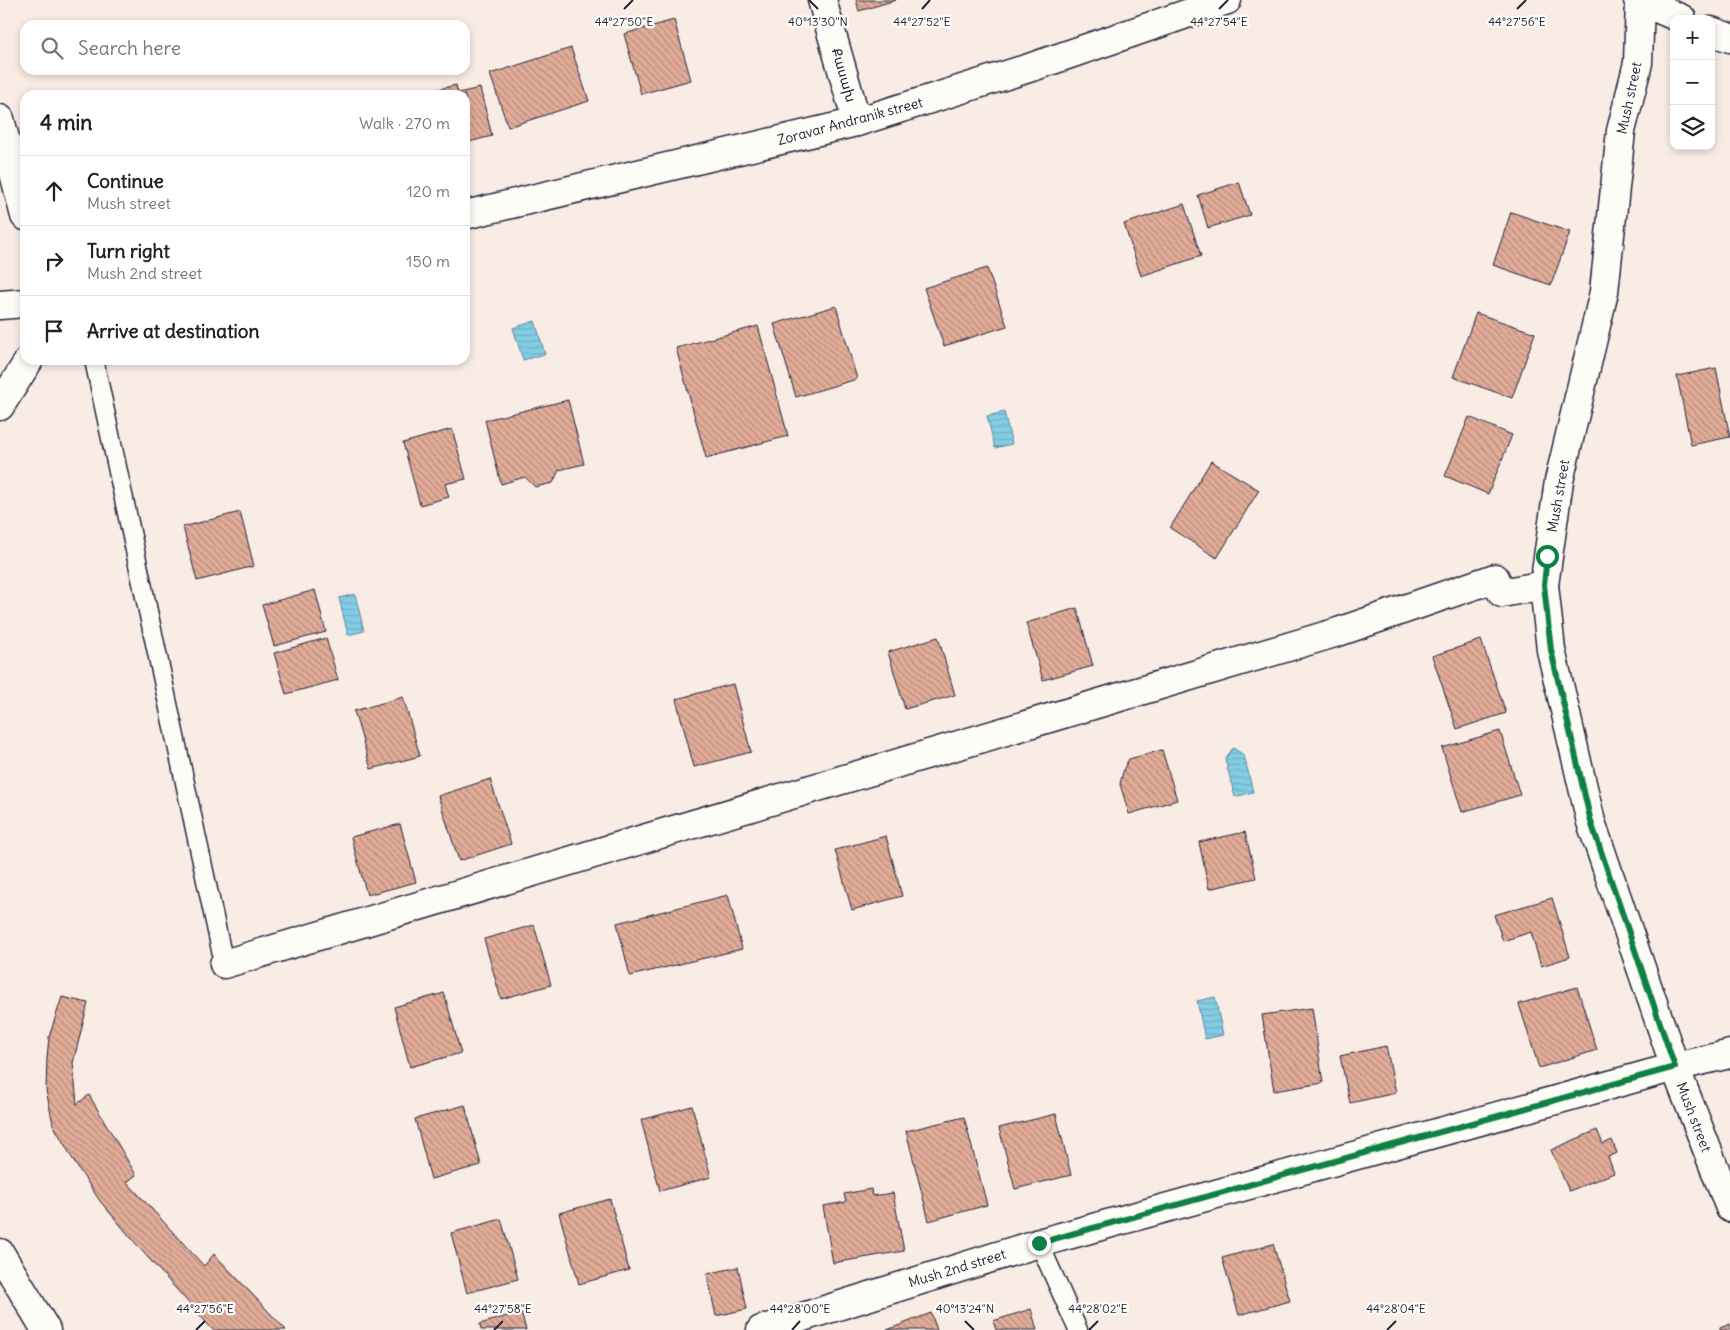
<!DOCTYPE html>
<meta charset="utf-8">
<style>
body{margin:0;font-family:Delius,"Noto Sans Armenian",sans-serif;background:#f2f2f2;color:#222}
.controls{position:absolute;right:15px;top:15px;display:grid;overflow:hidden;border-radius:10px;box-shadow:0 2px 8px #0003}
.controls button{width:45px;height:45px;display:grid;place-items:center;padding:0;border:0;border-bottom:1px solid #e0e0e0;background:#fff;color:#222;font:25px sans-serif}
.stop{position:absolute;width:15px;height:15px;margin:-11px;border:4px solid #0b8043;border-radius:50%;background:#fff}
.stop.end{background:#0b8043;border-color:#fff;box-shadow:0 1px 5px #0008}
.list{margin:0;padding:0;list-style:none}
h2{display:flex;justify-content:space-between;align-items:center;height:65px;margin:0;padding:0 20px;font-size:21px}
h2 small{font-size:16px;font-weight:400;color:#767676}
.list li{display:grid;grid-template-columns:32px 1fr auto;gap:15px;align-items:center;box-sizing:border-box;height:70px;padding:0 20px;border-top:1px solid #e0e0e0}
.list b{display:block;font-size:19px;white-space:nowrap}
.list p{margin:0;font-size:16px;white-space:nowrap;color:#767676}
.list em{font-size:16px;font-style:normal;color:#767676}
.icon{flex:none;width:28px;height:28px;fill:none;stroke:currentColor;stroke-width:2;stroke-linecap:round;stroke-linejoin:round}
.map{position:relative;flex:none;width:1730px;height:1330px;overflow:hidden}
.search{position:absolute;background:#fff;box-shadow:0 2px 8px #0003;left:20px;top:20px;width:450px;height:55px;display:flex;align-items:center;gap:12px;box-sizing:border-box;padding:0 18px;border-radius:15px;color:#767676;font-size:19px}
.panel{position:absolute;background:#fff;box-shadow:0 2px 8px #0003;left:20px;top:90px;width:450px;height:275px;border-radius:15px}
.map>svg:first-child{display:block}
</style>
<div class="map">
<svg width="1730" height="1330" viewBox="0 0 1730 1330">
<defs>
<pattern id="water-rules" width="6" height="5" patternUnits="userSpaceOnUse" patternTransform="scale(1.25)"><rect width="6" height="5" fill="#83cde4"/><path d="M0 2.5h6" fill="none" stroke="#71b0c4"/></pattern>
<pattern id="building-back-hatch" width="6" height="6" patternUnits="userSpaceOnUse" patternTransform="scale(1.25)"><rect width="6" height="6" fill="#e2ac98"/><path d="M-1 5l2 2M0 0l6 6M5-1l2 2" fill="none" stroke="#b78c7d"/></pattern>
</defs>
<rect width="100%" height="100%" fill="#f8ece4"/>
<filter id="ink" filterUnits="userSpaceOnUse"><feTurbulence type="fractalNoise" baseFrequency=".02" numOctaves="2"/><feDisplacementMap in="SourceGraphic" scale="10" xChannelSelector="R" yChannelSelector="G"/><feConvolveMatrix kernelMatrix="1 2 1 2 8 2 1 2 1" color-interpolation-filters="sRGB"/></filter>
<g filter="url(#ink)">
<g fill="url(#water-rules)" stroke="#5c89a0">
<polygon points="535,321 545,354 523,360 513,328"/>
<polygon points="1004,412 1012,444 995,448 987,416"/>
<polygon points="355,594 364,631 348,635 339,598"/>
<polygon points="1233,748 1244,755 1253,792 1235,797 1225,759"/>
<polygon points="1215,997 1223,1035 1205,1039 1197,1001"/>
</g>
<g fill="url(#building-back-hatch)" stroke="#22223b">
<polygon points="856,0 896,0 859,11"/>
<polygon points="674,20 691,80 641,94 624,34"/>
<polygon points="571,48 589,101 508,127 490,74"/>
<polygon points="456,85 458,93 480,88 492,136 465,143 465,95 414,95"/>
<polygon points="1239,182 1250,215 1208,228 1198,195"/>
<polygon points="1184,204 1201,256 1141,276 1124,224"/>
<polygon points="1511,212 1570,232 1551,285 1493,265"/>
<polygon points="987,268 1007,326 944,346 924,288"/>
<polygon points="836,306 857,379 796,397 774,324"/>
<polygon points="1476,313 1535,333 1512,398 1453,377"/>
<polygon points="758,326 788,436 706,458 676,348"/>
<polygon points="1716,368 1730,437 1691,445 1677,376"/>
<polygon points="568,400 584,464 559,470 553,483 535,487 525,477 501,484 485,420"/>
<polygon points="1469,417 1512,435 1488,494 1445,476"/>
<polygon points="452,429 466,479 445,484 449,497 420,505 403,443"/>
<polygon points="1211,461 1259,490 1217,558 1170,528"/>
<polygon points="240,512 254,566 197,581 183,527"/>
<polygon points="315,590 326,632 274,646 262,605"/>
<polygon points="1077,608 1093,666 1043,680 1026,623"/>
<polygon points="938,637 955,695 905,709 888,652"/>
<polygon points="326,638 338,680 286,694 274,653"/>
<polygon points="1481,640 1506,713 1457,729 1432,656"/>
<polygon points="733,684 751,752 694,767 676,699"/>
<polygon points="403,697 420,756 371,769 354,711"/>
<polygon points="1500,731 1520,795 1462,812 1442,748"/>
<polygon points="1162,750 1177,800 1129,814 1120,784 1124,768 1129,759"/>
<polygon points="490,779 511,844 459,861 438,796"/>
<polygon points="400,824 416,882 367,895 351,837"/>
<polygon points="1245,832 1256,878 1209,889 1199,842"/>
<polygon points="886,836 902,896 852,910 835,850"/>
<polygon points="728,895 742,949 630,976 617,923"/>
<polygon points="1552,898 1570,957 1541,966 1531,932 1503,941 1494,915"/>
<polygon points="534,925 551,985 501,999 484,939"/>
<polygon points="1577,987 1597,1050 1539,1068 1519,1004"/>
<polygon points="444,993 461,1053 410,1067 394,1007"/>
<polygon points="62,997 88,1003 73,1063 77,1104 89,1095 136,1175 127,1182 204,1266 214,1254 286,1330 213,1330 143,1252 100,1201 76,1165 53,1124 46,1090 47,1058 49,1037"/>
<polygon points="1312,1008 1323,1083 1274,1091 1262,1015"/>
<polygon points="1386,1046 1396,1093 1350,1103 1340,1056"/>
<polygon points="465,1105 481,1165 431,1179 415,1119"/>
<polygon points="692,1106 711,1177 660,1191 641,1120"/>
<polygon points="1056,1114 1071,1175 1015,1189 999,1128"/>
<polygon points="964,1117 987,1205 929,1221 906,1131"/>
<polygon points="1597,1130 1603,1144 1612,1140 1617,1153 1608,1157 1614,1173 1569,1191 1551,1150"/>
<polygon points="871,1189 872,1196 893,1193 904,1251 833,1263 823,1206 846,1202 844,1194"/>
<polygon points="610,1199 629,1270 579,1284 559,1213"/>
<polygon points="501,1219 518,1279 467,1293 451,1233"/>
<polygon points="1273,1244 1290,1301 1239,1315 1222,1258"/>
<polygon points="738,1267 747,1309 716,1316 707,1274"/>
<polygon points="1031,1309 1037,1330 996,1330 993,1321"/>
<polygon points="521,1312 526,1330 481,1330 480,1324"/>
<polygon points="931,1313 937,1330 887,1330"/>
<polygon points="1730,1324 1730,1330 1720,1330 1720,1328"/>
</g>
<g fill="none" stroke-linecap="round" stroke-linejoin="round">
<defs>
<g id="lane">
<polyline points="94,360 224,964"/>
<polyline points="1039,1243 1078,1330"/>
</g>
<g id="street">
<polyline points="822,0 857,122"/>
<polyline points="1638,0 1682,19"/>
<polyline points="1640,1 1638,63 1621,131 1604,292 1559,481 1544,585 1551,650 1591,822 1675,1067 1730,1208"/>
<polyline points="1711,31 1730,38"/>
<polyline points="0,119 25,216"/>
<polyline points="465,215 857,122 1032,67 1227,0"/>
<polyline points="0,305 25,303"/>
<polyline points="0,406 29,360"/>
<polyline points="224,964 1338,632 1495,578 1502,593 1544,585"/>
<polyline points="0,1253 46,1330"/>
<polyline points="761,1330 1039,1243 1675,1067 1730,1054"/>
</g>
</defs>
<use href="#lane" stroke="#22223b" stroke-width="21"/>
<use href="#street" stroke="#22223b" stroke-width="31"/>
<use href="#lane" stroke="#fdfcf7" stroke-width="18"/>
<use href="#street" stroke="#fdfcf7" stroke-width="28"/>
</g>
</g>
<g fill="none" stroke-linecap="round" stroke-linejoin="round" filter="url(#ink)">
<polyline stroke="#0b8043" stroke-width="6" points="1039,1243 1675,1067 1591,822 1551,650 1544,585 1547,556"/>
</g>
<path fill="none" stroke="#22223b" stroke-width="2" d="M 809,0 L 818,9M 624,9 L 633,0M 922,9 L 930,0M 1219,9 L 1228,0M 1517,9 L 1526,0M 965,1321 L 974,1330M 196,1330 L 205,1321M 494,1330 L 503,1321M 792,1330 L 800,1321M 1089,1330 L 1098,1321M 1387,1330 L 1396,1321"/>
<g text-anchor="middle" stroke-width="4.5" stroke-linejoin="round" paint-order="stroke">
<g font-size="14" fill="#22223b" stroke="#fdfcf7">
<text transform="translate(844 75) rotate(74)" y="5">Քասախ</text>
<text transform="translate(1629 98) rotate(-78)" y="5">Mush street</text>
<text transform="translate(850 121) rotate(-15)" y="5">Zoravar Andranik street</text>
<text transform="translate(1558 496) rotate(-80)" y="5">Mush street</text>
<text transform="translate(1694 1117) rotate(69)" y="5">Mush street</text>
<text transform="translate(957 1268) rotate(-17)" y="5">Mush 2nd street</text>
</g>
</g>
<g font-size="12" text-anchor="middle" fill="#22223b" stroke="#fdfcf7" stroke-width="4.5" stroke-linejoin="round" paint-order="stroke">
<text x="624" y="26">44°27'50"E</text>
<text x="818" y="26">40°13'30"N</text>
<text x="922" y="26">44°27'52"E</text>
<text x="1219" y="26">44°27'54"E</text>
<text x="1517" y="26">44°27'56"E</text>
<text x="205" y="1313">44°27'56"E</text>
<text x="503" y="1313">44°27'58"E</text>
<text x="800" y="1313">44°28'00"E</text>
<text x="965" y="1313">40°13'24"N</text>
<text x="1098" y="1313">44°28'02"E</text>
<text x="1396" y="1313">44°28'04"E</text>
</g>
</svg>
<div class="controls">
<button>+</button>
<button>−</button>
<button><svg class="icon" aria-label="layers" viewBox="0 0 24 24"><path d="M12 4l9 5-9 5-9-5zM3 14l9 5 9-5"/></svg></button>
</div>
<div class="stop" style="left:1547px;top:556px"></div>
<div class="stop end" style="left:1039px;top:1243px"></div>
<div class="search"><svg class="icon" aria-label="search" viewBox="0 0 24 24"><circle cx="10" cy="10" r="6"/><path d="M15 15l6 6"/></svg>Search here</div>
<section class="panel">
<h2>4 min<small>Walk · 270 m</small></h2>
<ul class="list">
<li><svg class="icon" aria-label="ahead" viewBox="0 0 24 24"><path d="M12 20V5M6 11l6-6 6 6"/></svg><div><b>Continue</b><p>Mush street</p></div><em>120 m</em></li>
<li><svg class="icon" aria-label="right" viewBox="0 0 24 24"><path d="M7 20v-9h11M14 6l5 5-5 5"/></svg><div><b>Turn right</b><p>Mush 2nd street</p></div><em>150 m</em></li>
<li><svg class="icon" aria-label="arrive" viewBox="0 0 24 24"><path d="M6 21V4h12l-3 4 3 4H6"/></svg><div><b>Arrive at destination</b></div></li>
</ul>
</section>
</div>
